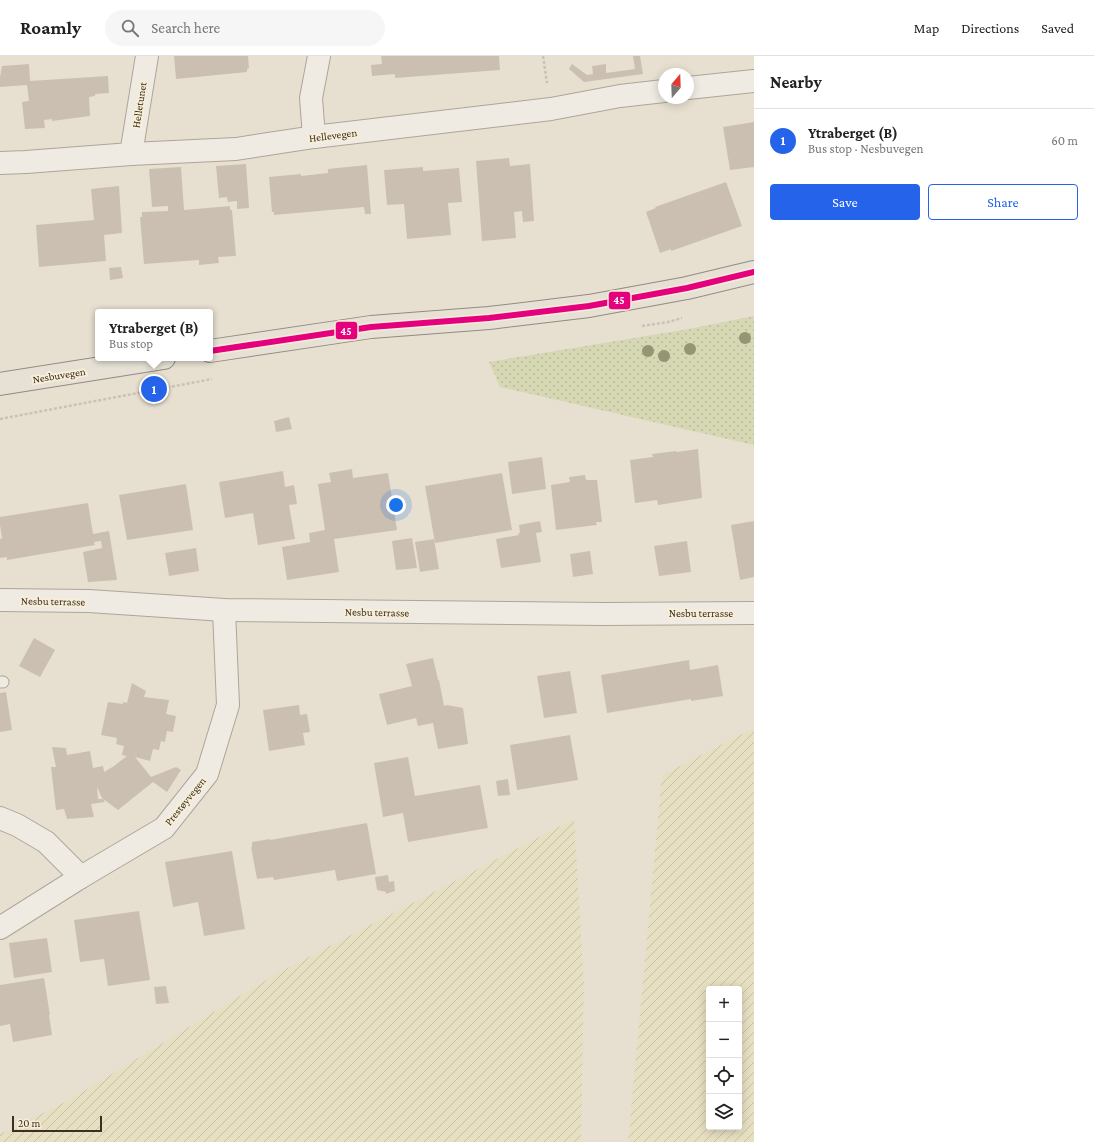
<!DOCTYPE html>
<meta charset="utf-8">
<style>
body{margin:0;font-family:"Crimson Pro",serif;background:#f6f6f6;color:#222}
.controls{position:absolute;right:12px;bottom:12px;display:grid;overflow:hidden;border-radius:4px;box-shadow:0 2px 10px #0003}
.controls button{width:36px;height:36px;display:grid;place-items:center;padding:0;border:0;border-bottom:1px solid #e0e0e0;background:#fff;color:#222;font:20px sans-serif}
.compass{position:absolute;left:658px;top:12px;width:36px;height:36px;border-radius:50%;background:#fff;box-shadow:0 2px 10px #0003;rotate:19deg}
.scale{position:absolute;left:12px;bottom:10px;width:90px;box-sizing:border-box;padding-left:4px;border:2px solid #3d2e20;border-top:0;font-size:11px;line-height:14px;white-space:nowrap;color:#3d2e20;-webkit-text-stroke:3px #f7eed8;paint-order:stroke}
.you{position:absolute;left:396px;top:449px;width:14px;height:14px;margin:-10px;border:3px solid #fff;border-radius:50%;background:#1a73e8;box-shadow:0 0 0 6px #1a73e833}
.badge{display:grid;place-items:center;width:26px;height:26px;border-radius:50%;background:#2563eb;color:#fff;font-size:13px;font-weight:700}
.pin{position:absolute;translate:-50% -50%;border:2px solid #fff;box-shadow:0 1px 4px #0006}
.popup{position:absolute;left:95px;top:253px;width:118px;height:52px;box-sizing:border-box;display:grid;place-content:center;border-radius:4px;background:#fff;filter:drop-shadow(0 1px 3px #0005);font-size:13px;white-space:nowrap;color:#767676}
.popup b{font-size:15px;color:#222}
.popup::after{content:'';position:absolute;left:50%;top:100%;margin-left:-8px;border:8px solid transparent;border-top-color:#fff}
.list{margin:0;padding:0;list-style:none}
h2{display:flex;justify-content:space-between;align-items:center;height:52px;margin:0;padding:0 16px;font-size:17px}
h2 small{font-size:13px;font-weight:400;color:#767676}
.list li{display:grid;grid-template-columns:26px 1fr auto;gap:12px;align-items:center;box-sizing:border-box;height:64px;padding:0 16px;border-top:1px solid #e0e0e0}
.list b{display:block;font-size:15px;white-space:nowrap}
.list p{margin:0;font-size:13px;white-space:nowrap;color:#767676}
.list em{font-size:13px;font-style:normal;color:#767676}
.actions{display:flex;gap:8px;padding:12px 16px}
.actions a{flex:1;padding:9px 0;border:1px solid #2563eb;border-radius:4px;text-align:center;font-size:14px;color:#2563eb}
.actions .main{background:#2563eb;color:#fff}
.icon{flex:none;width:22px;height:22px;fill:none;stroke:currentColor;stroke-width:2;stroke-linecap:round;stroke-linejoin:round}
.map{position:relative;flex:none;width:754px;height:1086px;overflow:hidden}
header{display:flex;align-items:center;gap:24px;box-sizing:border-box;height:56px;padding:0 20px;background:#fff;border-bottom:1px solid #e0e0e0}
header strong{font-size:19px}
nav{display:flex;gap:22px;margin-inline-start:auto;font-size:14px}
.search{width:280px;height:36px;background:#f6f6f6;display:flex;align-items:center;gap:10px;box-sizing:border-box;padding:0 14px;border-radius:22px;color:#767676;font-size:15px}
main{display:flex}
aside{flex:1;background:#fff}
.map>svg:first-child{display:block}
</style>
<header>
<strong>Roamly</strong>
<div class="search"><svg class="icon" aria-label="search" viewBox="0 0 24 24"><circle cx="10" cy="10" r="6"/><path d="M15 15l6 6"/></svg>Search here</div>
<nav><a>Map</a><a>Directions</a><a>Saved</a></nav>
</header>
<main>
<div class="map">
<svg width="754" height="1086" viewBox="0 0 754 1086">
<defs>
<pattern id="farmland-furrows" width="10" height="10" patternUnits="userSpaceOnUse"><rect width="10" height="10" fill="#e6dfc2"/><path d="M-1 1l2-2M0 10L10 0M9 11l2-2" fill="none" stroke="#c6c0a6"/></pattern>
<pattern id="park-dots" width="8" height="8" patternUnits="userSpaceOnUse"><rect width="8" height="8" fill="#d6d7b3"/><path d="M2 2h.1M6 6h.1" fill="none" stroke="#b9b99a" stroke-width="1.8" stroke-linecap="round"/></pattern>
</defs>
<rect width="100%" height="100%" fill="#e7e0d1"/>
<g fill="url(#farmland-furrows)" fill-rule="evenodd">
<path d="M 754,672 L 754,1086 L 628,1086 L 662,719 ZM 709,933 L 739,933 L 739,1071 L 709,1071 Z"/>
<polygon points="574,763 584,927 581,1086 0,1086 0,1078 69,1044 278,917"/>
</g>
<polygon fill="url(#park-dots)" points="754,260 754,389 500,331 489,306 689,273"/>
<g fill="#cbbfb2">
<polygon points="174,0 248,0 249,12 247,13 247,16 176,23"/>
<polygon points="381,0 499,0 500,14 395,22 395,18 372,20 371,9 382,8"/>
<polygon points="633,0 640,0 643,18 584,26 569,13 572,8 587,19 593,18 592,10 606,8 606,17 635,13"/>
<polygon points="29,8 30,25 108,20 109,37 95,38 95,40 89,41 90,60 52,65 52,63 44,64 45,72 25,73 22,46 29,45 27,29 0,31 0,21 2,10"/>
<polygon points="754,66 754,111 730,114 723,71"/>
<polygon points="509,102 510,110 530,108 534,165 523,166 522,155 514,156 516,182 482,185 476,105"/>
<polygon points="246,108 249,152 237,153 237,145 228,146 227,141 219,142 216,110"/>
<polygon points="367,109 371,158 365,158 364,151 274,159 274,156 272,156 269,121 301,118 301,120 328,117 328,113"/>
<polygon points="181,111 184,154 230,150 230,154 232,154 236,200 218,201 219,207 199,209 199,204 144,208 140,161 142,161 142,156 168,155 168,150 152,151 149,113"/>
<polygon points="423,111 423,115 459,112 462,146 448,147 451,179 407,183 404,148 387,149 384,114"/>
<polygon points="726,126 742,170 671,195 671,193 660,197 646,156 656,152 655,151"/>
<polygon points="119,130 122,177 104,179 106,205 39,211 36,169 94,164 91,133"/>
<polygon points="121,211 123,222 110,224 109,212"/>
<polygon points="289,361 292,373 276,376 274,365"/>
<polygon points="698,393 702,442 658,449 657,444 635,447 630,404 653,401 652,398 676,395 677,396"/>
<polygon points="542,401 546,433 512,438 508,406"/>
<polygon points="352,413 353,422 388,417 397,474 334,483 339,516 287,524 282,491 310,486 309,477 325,474 318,428 331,426 329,417"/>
<polygon points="283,415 285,431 294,429 297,448 289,449 295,483 258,489 253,457 225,462 219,426"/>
<polygon points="502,417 512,474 435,487 425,430"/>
<polygon points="585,419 586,424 597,424 602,466 596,466 597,469 556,474 551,429 570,426 569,421"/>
<polygon points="186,428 193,474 127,484 119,439"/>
<polygon points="88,447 93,478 109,475 117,524 88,526 83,496 102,492 101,485 94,486 95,489 7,504 7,501 0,502 0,483 2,482 0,469 0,461"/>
<polygon points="540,465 542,476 536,477 541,506 501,512 496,483 519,479 518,477 520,477 519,469"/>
<polygon points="754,465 754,521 740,524 731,469"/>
<polygon points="412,482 417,512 396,514 392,485"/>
<polygon points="434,483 439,513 420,516 415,486"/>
<polygon points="687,485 691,516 659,520 654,490"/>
<polygon points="196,492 199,515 169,520 165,497"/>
<polygon points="590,495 593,518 573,521 570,498"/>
<polygon points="34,582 55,594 40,621 19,610"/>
<polygon points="433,602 438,624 439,624 444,650 447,649 463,652 468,688 438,693 433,667 418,670 416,662 387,669 379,638 412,630 406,608"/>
<polygon points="689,604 690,614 718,609 723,640 691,645 691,643 607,657 601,619"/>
<polygon points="570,615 577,657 544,662 537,620"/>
<polygon points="132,627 146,635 144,641 169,644 166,658 176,660 173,676 167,675 165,686 161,685 159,694 153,693 150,705 135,701 151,721 176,711 181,714 167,736 153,726 118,754 102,742 97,731 98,743 103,743 105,746 91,748 94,761 67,763 64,753 56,754 51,711 56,711 52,691 66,692 67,699 90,695 93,712 103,710 104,716 114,710 127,700 122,699 124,690 116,688 117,682 101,679 108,646 123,648 123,646 127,647"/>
<polygon points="6,636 12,674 0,676 0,637"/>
<polygon points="299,649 300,659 307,658 310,676 303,677 305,689 269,695 263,654"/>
<polygon points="570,679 578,724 517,734 510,689"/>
<polygon points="408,701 415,740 480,729 488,772 408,786 403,757 383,761 374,707"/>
<polygon points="508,723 510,739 498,740 496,725"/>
<polygon points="367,767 376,818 337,825 335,814 274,824 273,821 257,823 251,791 252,791 252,786 270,783 270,784"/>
<polygon points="232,795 245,873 204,880 198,846 173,851 165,806"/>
<polygon points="388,819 389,826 394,825 395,835 386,838 386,836 377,834 375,821"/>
<polygon points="139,855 150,924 108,930 104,903 80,906 74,864"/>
<polygon points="47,882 52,916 14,922 9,887"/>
<polygon points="44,922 50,959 49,959 52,979 13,986 10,968 0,970 0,929"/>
<polygon points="166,930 169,947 156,948 154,931"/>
</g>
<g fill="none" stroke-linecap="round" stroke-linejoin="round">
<defs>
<polyline id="service" points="0,626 3,626"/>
<g id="minor">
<polyline points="688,32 754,25"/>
<polyline points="314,81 311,42 319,0"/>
<polyline points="131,98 147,0"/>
<polyline points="0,107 26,106 131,98 236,93 314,81 551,53 620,40 664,35"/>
<polyline points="0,544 89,545 224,554 603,558 754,557"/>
<polyline points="0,762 17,769 46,786 81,821"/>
<polyline points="0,872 81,821 164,772 207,718 228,649 224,554"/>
</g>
<g id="primary">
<polyline points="210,295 371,271 489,262 589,250 687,232 754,216"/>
<polyline points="0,328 164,302"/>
</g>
</defs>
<use href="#service" stroke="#ada599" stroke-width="13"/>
<use href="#minor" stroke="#ada599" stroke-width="24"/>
<use href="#primary" stroke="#928b80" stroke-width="24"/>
<g stroke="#c8c2b9" stroke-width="2.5" stroke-dasharray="3 2" stroke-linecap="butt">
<polyline points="543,0 547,27"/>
<polyline points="642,270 668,266 682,262"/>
<polyline points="0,363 212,323"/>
</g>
<use href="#service" stroke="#efebe3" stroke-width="11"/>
<use href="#minor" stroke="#efebe3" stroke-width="22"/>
<use href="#primary" stroke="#e6e1d4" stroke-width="22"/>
<defs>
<polyline id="bus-1" points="210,295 371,271 489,262 589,250 687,232 754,216"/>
</defs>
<use href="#bus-1" stroke="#f7eed8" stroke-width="9"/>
<use href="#bus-1" stroke="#e5007d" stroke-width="6"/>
</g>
<g fill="#929673">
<circle cx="745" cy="282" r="6"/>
<circle cx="690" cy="293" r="6"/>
<circle cx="648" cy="295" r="6"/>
<circle cx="664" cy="300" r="6"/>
</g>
<g text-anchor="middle" stroke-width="4" stroke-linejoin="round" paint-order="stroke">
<g font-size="11" fill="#3d2e20" stroke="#f7eed8">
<text transform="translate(139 49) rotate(-81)" y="4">Helletunet</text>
<text transform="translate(333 79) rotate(-7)" y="4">Hellevegen</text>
<text transform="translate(59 319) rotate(-9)" y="4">Nesbuvegen</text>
<text transform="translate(53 545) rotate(1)" y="4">Nesbu terrasse</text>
<text transform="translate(377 556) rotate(1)" y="4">Nesbu terrasse</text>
<text x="701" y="561">Nesbu terrasse</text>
<text transform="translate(185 745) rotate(-51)" y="4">Prestøyvegen</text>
</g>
</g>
<g stroke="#f7eed8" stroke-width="1.5">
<rect x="608" y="235" width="23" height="19" rx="4" fill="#e5007d"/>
<rect x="335" y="265" width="23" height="19" rx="4" fill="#e5007d"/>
</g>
<g font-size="11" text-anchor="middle" font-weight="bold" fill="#fff">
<text x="619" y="248">45</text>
<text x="346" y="279">45</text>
</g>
</svg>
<div class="controls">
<button>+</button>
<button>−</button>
<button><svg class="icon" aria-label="locate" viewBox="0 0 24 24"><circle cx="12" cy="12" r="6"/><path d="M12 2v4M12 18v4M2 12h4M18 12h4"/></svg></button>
<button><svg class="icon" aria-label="layers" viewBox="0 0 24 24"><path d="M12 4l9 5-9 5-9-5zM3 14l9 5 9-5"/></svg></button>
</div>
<svg class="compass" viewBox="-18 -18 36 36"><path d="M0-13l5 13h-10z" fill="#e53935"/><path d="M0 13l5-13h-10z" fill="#767676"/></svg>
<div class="scale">20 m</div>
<div class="you"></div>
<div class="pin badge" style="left:154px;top:333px">1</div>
<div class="popup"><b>Ytraberget (B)</b>Bus stop</div>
</div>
<aside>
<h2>Nearby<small></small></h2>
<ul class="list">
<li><span class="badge">1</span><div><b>Ytraberget (B)</b><p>Bus stop · Nesbuvegen</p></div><em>60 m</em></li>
</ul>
<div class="actions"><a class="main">Save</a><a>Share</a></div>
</aside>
</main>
